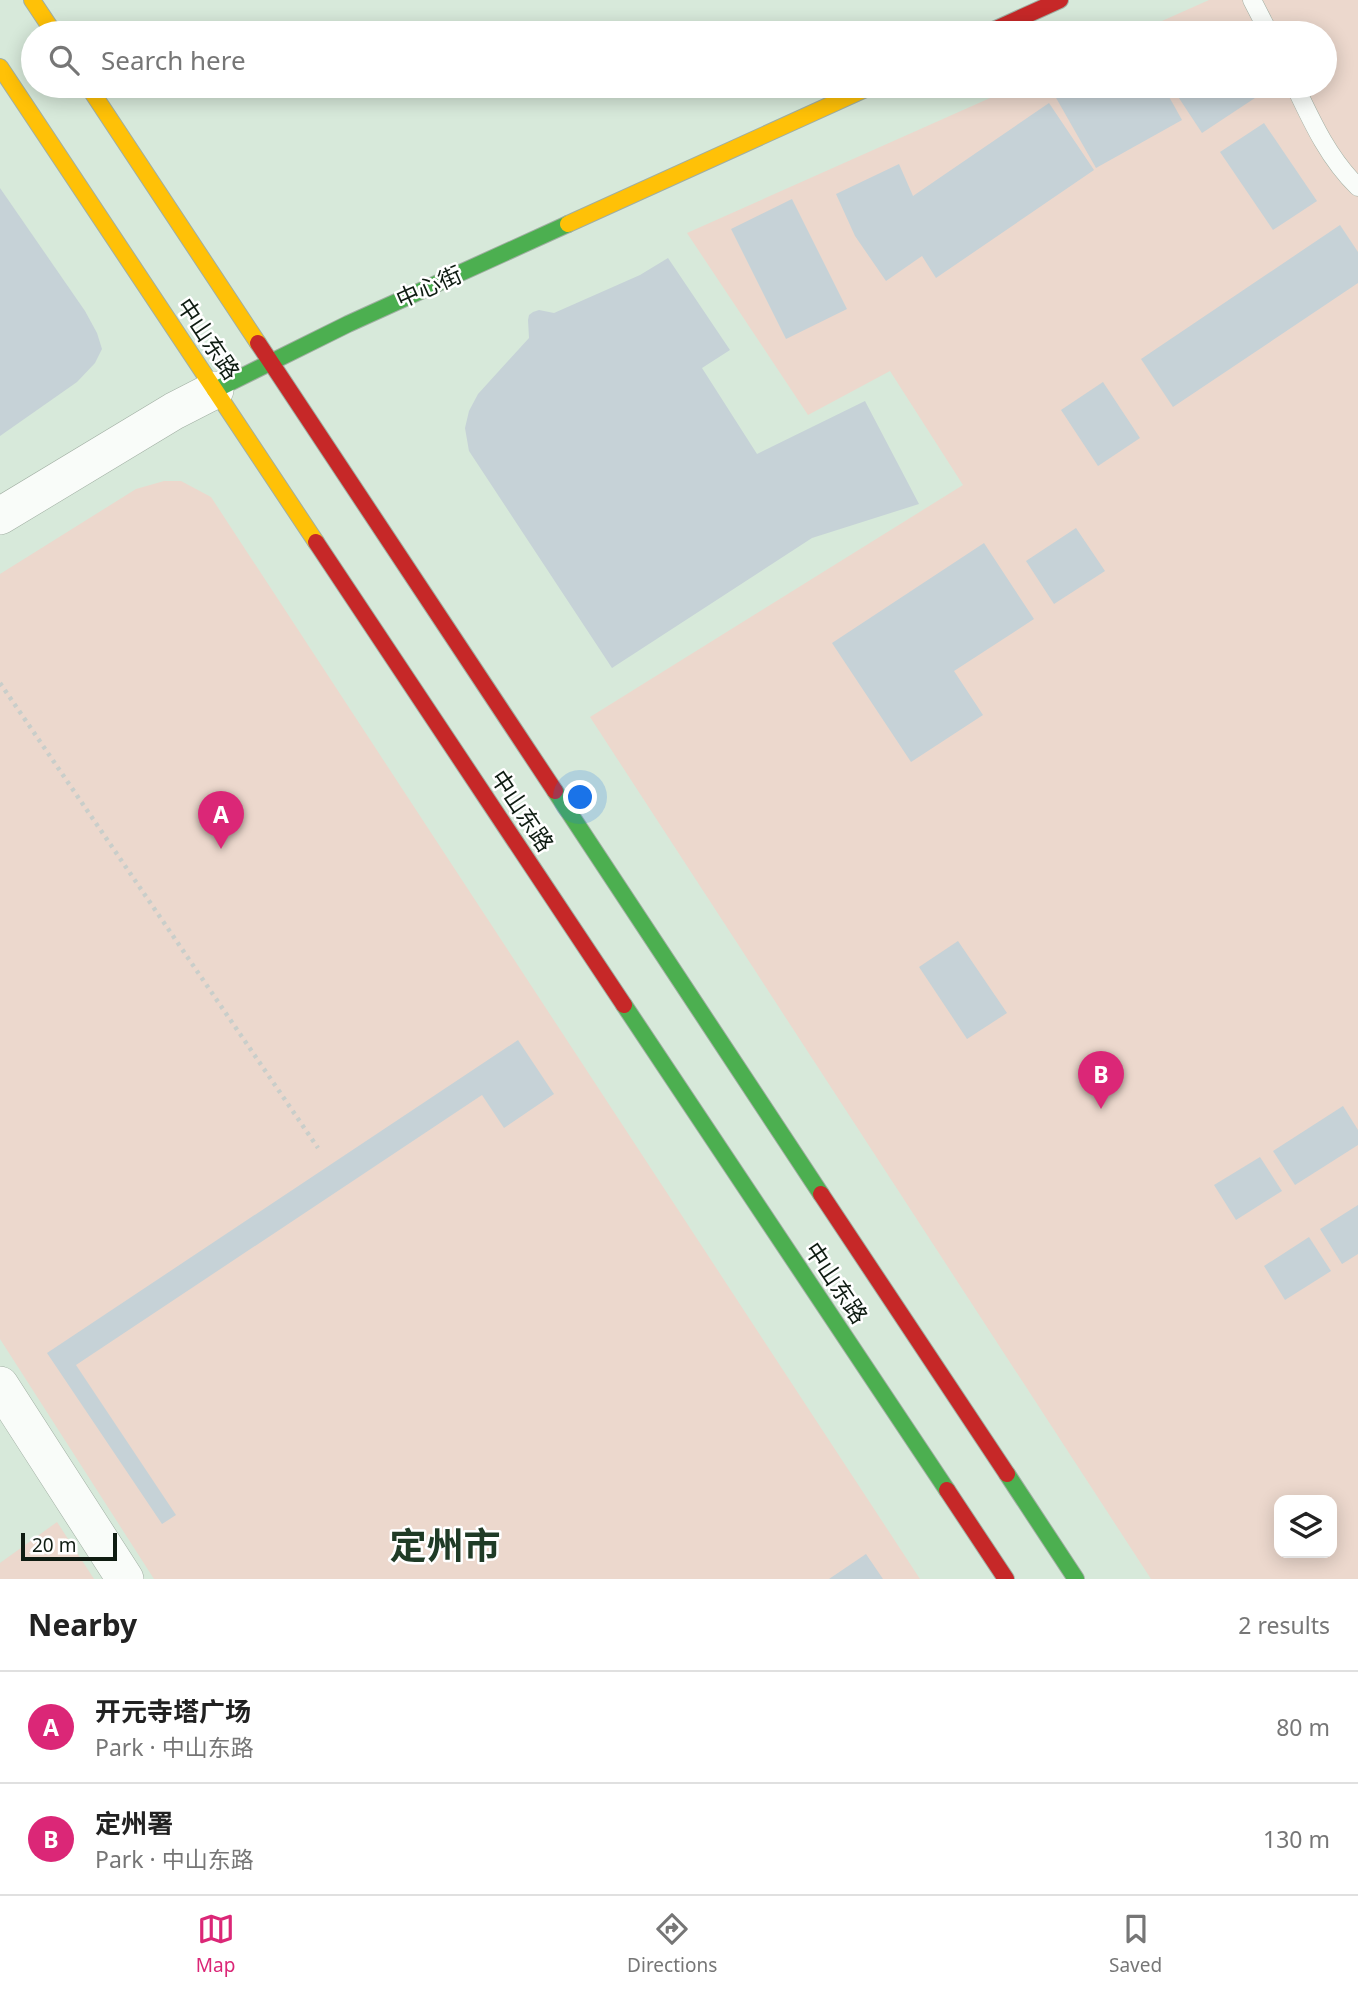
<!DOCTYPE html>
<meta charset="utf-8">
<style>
body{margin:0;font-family:"Noto Sans","Noto Sans SC",sans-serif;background:#f2f2f2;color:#222}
.controls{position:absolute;right:21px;bottom:21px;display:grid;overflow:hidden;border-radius:14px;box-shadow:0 4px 18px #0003}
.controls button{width:63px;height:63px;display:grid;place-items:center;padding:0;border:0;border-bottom:2px solid #e0e0e0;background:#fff;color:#222;font:35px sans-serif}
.scale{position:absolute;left:21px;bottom:18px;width:96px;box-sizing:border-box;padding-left:7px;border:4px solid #0f1c12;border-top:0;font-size:19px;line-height:24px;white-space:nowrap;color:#0f1c12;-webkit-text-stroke:5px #fff;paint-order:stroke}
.you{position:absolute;left:581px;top:798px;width:24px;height:24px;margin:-18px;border:5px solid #fff;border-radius:50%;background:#1a73e8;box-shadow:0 0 0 10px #1a73e833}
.badge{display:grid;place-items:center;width:46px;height:46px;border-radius:50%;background:#db2777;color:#fff;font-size:23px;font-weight:700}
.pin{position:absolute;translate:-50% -58px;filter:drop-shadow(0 2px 4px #0008)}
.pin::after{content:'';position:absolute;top:37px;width:24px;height:21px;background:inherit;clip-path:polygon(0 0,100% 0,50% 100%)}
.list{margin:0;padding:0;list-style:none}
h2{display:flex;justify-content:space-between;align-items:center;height:91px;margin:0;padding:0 28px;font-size:30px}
h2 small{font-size:23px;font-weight:400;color:#767676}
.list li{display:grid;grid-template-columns:46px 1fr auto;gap:21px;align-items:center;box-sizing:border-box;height:112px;padding:0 28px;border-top:2px solid #e0e0e0}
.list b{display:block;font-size:26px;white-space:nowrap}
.list p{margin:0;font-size:23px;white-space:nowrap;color:#767676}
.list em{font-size:23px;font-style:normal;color:#767676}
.icon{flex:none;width:38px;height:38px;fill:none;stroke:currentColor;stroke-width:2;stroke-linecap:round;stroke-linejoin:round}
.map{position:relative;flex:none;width:1358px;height:1579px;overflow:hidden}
.search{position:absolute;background:#fff;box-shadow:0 4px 18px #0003;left:21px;right:21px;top:21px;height:77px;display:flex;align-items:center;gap:18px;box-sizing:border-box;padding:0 24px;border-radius:38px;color:#767676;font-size:26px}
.sheet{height:315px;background:#fff}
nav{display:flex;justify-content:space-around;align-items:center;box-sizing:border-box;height:98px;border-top:2px solid #e0e0e0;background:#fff;font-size:19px;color:#767676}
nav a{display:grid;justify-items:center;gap:4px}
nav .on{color:#db2777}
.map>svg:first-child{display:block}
</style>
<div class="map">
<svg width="1358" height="1579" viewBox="0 0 1358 1579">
<rect width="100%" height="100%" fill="#d7e9da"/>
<g fill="#ecd8cd" fill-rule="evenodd">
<path d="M 1209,0 L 1358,0 L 1358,1579 L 1151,1579 L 590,717 L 963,485 L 890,371 L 808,415 L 687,233 L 1017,86 L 1325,86 L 1325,33 L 1135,33 ZM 1279,1500 L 1332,1500 L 1332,1553 L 1279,1553 Z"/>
<polygon points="164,481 181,481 211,497 920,1579 154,1579 0,1339 0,574 136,489"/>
<polygon points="57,1522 94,1579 0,1579 0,1563"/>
</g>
<g fill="#c6d2d7">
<polygon points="1219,23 1225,33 1204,33"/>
<polygon points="1075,86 1163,86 1182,120 1096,168 1055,96"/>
<polygon points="1171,86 1260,86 1264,92 1202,133"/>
<polygon points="1049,103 1094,170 936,278 922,256 886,281 855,236 836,194 899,164 913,196"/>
<polygon points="1264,123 1317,201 1273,230 1220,152"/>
<polygon points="0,188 85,311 97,333 102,349 95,363 77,382 0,436"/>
<polygon points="792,199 847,309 786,339 731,229"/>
<polygon points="1340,225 1358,252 1358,283 1173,407 1141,359"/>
<polygon points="668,258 730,350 702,368 757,454 865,401 919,504 812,538 612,668 469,451 465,428 469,411 478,394 529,338 528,320 529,315 533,312 539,310 554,313 640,275"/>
<polygon points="1103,382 1140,438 1098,466 1061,410"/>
<polygon points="1076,528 1105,571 1054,604 1026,561"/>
<polygon points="984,543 1034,619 954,671 983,715 911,762 832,643"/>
<polygon points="958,941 1007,1013 967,1039 919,967"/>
<polygon points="518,1040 554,1094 504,1128 482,1095 76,1365 176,1515 162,1524 47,1353"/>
<polygon points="1343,1106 1358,1130 1358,1145 1295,1185 1273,1151"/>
<polygon points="1260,1157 1282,1191 1236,1220 1214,1185"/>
<polygon points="1358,1205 1358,1254 1342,1264 1320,1229"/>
<polygon points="1309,1237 1331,1271 1285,1300 1264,1266"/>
<polygon points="866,1554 883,1579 829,1579"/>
</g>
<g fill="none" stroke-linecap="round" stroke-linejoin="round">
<defs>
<g id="lane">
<polyline points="1252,0 1269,33"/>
<path d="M 1295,86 C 1312,122 1329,159 1358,187"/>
</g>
<g id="street">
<polyline points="0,516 174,411 215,390"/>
<polyline points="0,1385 125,1579"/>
</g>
<g id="fast">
<polyline points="215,390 348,324 568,224"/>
<polyline points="555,791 821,1194"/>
<polyline points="624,1005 947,1490"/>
<polyline points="1007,1474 1076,1579"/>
</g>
<g id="slow">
<polyline points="32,0 54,33"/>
<polyline points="0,67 316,542"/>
<polyline points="88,86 258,343"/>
<polyline points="568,224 872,86"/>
</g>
<g id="jam">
<polyline points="987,33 1060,0"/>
<polyline points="258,343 555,791"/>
<polyline points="316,542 624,1005"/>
<polyline points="821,1194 1007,1474"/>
<polyline points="947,1490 1006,1579"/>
</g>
</defs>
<use href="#lane" stroke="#a0aea2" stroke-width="19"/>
<use href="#street" stroke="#a0aea2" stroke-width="38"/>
<use href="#fast" stroke="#a0aea2" stroke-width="18"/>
<use href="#slow" stroke="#a0aea2" stroke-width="18"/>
<use href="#jam" stroke="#a0aea2" stroke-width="18"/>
<polyline stroke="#c9ceca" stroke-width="4.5" stroke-dasharray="3.5 5" stroke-linecap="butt" points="0,683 318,1148"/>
<use href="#lane" stroke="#f9fcf9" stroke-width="18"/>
<use href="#street" stroke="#f9fcf9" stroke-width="37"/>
<use href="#fast" stroke="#4caf50" stroke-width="16"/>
<use href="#slow" stroke="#ffc107" stroke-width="16"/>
<use href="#jam" stroke="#c62828" stroke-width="16"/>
</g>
<g text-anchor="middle" stroke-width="5" stroke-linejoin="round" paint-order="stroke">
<g font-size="23" fill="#0f1c12" stroke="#fff">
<text transform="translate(429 287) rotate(-24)" y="8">中心街</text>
<text transform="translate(208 339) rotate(56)" y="8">中山东路</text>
<text transform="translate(522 811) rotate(56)" y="8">中山东路</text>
<text transform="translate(836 1283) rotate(56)" y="8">中山东路</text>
</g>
<g font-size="37" font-weight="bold" fill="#1f3b26" stroke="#fff">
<text x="445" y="1559">定州市</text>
</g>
</g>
</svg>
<div class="controls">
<button><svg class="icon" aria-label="layers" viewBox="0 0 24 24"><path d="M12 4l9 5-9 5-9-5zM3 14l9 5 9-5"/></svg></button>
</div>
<div class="scale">20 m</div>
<div class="you"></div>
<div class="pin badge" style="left:221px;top:849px">A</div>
<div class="pin badge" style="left:1101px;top:1109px">B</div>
<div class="search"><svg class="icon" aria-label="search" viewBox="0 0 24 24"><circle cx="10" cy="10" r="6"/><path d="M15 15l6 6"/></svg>Search here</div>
</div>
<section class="sheet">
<h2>Nearby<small>2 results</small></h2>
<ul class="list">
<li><span class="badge">A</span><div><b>开元寺塔广场</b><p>Park · 中山东路</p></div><em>80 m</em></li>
<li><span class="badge">B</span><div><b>定州署</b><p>Park · 中山东路</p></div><em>130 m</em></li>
</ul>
</section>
<nav>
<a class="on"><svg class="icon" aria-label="map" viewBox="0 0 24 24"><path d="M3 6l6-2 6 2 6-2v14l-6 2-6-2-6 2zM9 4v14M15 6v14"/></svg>Map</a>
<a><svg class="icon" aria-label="directions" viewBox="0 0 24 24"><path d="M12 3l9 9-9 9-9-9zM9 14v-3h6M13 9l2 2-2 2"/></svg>Directions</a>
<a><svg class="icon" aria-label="saved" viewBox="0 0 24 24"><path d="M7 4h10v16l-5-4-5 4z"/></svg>Saved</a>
</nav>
